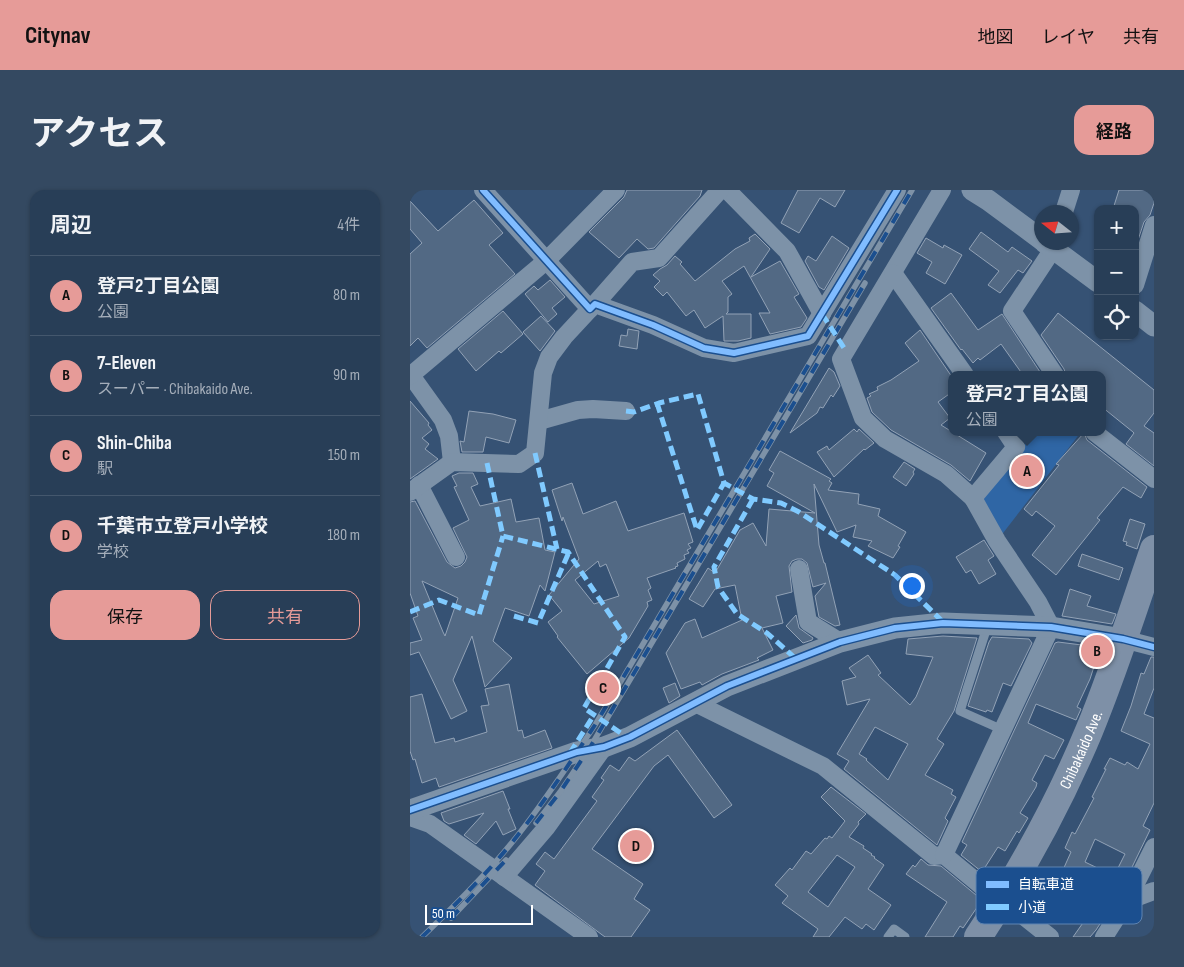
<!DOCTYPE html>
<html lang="ja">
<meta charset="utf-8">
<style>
body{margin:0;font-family:"Sofia Sans Condensed","Noto Sans JP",sans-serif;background:#344961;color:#f1f3f6}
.controls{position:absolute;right:15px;top:15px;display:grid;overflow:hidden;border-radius:10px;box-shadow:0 1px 4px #0004}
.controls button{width:45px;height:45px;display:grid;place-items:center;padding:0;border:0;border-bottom:1px solid #44576d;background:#283e57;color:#f1f3f6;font:25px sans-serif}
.compass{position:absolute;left:624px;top:15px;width:45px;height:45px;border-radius:50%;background:#283e57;box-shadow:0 1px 4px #0004;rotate:287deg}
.scale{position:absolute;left:15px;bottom:12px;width:108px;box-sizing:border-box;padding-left:5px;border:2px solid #fff;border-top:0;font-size:14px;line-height:18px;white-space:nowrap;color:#fff;-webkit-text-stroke:4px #1b4f8f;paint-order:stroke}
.you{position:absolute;left:501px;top:395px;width:18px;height:18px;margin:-12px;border:4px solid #fff;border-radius:50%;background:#1a73e8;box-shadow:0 0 0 8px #1a73e833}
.badge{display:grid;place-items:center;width:32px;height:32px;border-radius:50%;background:#e69b98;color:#111;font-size:16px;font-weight:700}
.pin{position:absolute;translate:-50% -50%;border:2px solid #fff;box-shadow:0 1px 5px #0006}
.popup{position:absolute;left:538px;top:181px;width:158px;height:65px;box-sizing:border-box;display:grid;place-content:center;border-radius:10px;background:#283e57;filter:drop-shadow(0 1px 4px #0005);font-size:16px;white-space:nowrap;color:#a5aeba}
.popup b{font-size:19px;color:#f1f3f6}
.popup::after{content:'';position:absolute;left:50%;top:100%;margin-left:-10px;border:10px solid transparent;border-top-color:#283e57}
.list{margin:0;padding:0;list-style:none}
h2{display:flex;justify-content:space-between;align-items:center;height:65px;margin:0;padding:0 20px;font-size:21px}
h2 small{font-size:16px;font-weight:400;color:#a5aeba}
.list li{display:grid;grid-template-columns:32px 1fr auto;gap:15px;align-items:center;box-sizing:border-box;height:80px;padding:0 20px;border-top:1px solid #44576d}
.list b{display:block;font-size:19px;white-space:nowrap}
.list p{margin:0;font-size:16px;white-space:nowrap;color:#a5aeba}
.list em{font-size:16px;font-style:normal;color:#a5aeba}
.actions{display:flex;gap:10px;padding:15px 20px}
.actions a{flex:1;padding:11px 0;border:1px solid #e69b98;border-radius:15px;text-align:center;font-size:18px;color:#e69b98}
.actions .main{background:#e69b98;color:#111}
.icon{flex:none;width:28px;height:28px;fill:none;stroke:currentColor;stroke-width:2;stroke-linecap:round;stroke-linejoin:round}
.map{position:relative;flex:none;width:744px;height:747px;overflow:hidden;border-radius:15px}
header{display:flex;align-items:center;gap:30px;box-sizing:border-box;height:70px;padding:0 25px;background:#e69b98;color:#111}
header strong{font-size:24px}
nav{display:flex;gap:28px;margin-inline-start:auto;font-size:18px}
.intro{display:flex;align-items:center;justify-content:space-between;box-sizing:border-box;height:120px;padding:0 30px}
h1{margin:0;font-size:35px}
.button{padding:12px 22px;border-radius:15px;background:#e69b98;color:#111;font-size:18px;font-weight:700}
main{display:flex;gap:30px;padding:0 30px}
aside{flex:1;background:#283e57;border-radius:15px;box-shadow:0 1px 4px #0004}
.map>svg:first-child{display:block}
</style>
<header>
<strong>Citynav</strong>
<nav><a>地図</a><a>レイヤ</a><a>共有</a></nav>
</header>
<div class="intro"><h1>アクセス</h1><a class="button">経路</a></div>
<main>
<aside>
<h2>周辺<small>4件</small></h2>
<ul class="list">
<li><span class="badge">A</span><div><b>登戸2丁目公園</b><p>公園</p></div><em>80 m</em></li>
<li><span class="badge">B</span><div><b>7-Eleven</b><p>スーパー · Chibakaido Ave.</p></div><em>90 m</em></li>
<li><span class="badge">C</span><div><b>Shin-Chiba</b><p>駅</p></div><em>150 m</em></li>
<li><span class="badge">D</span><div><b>千葉市立登戸小学校</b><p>学校</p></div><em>180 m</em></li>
</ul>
<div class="actions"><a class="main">保存</a><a>共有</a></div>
</aside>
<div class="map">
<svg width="744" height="747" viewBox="0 0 744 747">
<rect width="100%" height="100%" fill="#365274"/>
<polygon fill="#2f66a5" points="615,242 671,242 590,347 572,308 615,254 611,247"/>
<g fill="#526984" stroke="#92a2b6" fill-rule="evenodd">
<polygon points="217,0 292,0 290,6 244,58 238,59 227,49 209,68 179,42 214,7"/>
<polygon points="388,0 435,0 425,17 410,8 389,43 371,33"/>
<polygon points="709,0 739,0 744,2 744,13 740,25 734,32 725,59 725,19 703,19"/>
<polygon points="64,10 93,43 79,55 105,84 17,158 8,148 0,156 0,64 12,53 0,39 0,11 28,41"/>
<polygon points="571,42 598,62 602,57 622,71 613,83 608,80 590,103 578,95 589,81 559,59"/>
<polygon points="345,44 360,59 341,87 370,71 389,104 384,107 397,128 391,137 360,144 349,123 360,123 334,76 312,91 322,104 318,107 318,122 316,124 341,124 341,148 328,151 314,151 313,126 295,138 284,120 276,126 257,102 253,106 244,97 250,91 243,85 250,79 257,75 265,66 272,72 270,74 285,91 325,59 340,51 339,48"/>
<polygon points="422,46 439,58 414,100 409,97 395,71 398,66 406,71"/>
<polygon points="516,48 533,58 534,55 552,65 535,94 516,83 522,72 507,63"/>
<polygon points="140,90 155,107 142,118 147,124 138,132 115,104 124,96 128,100"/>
<polygon points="541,103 568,140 592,124 632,185 613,185 591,154 570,170 568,168 563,173 552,159 551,160 521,118"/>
<polygon points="93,121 113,144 91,163 89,161 66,181 48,159"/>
<polygon points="648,123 744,200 744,223 734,236 744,243 744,276 716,254 724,243 723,242 692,217 692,185 656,185 654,179 631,145"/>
<polygon points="131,126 145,141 130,161 113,142"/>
<polygon points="218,139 229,141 227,159 209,156 211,145 217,146"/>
<polygon points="510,140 542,187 542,202 528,212 540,228 531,235 576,263 560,291 541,275 481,240 462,222 457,208 461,206 459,204 468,200 467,197 481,190 509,171 495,153"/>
<polygon points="419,178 424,182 430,196 423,207 421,205 413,218 410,217 407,223 380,243"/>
<polygon points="0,211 19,233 18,235 22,240 12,248 19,254 15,259 28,269 0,289"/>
<polygon points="59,221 83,224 106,230 99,253 76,247 73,262 52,262 50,251 54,252"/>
<polygon points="444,239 447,242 449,239 464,253 455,260 454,259 424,287 407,262 417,256 419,260"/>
<polygon points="674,243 677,250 737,297 731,308 713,297 687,328 690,330 646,385 622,365 645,336 626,321 622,326 614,319 649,275 646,274"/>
<polygon points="370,261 421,289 419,291 422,293 418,300 449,304 448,314 470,319 468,326 496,342 488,356 490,357 483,368 458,356 462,351 443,347 446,335 427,342 404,294 409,355 414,373 415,373 430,435 425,436 409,427 405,406 416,393 403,397 397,373 392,369 387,369 382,371 379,376 382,402 366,406 373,433 352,438 363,460 347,468 349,470 312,484 292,495 290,492 271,499 256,463 275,433 285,429 292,448 332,430 325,395 305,399 293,417 279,409 298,378 305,383 330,340 343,333 356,356 359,319 405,323 357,296 364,283 359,280"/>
<polygon points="494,272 505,279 503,282 504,284 496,296 483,287"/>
<path d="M 49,283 L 63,283 L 68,294 L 61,297 L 70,316 L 101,309 L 106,332 L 129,328 L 135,360 L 145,362 L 135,401 L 130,395 L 119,426 L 95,418 L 83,451 L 102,468 L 75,497 L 62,446 L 43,490 L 57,521 L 41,529 L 9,462 L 0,465 L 0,453 L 12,450 L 3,428 L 8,426 L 0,403 L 0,312 L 5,311 L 37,372 L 45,378 L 51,376 L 55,372 L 57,367 L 43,338 L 59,330 L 44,297 L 47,296 L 42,286 ZM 12,391 L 48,408 L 35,446 L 33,442 Z"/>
<path d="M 162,293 L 173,324 L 206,311 L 218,341 L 274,323 L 283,352 L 278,354 L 281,358 L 277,360 L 279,363 L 274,365 L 275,369 L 267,373 L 268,376 L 265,377 L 266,378 L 237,388 L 241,398 L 238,400 L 242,410 L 237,412 L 238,416 L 219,448 L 177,484 L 147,447 L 148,446 L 138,432 L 152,421 L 139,405 L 169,369 L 153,327 L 152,331 L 142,300 ZM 188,371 L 190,377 L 196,374 L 209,406 L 184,414 L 165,390 Z"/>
<polygon points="720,329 735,334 727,359 716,355 717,352 713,351"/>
<polygon points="574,350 584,366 578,370 586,384 569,394 561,380 556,383 546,367"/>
<polygon points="672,364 713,378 709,390 668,376"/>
<polygon points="660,399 681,406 677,416 706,424 702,434 652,426"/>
<polygon points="386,425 389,438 403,448 402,450 393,453 376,436"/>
<path d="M 533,446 L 567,448 L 544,521 L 527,549 L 534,554 L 515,585 L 543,600 L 541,604 L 546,607 L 535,628 L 538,631 L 527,655 L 434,579 L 439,571 L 427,564 L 460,509 L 437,515 L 432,491 L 446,487 L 439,478 L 458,465 L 471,483 L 468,485 L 500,515 L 506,507 L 523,467 L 496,464 L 498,449 ZM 465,537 L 498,554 L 478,590 L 456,570 L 457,569 L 449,564 Z"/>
<polygon points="582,447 619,449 622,453 601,496 593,493 582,522 577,520 576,522 558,516 579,452"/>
<polygon points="648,452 672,455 689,461 680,489 667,517 671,519 666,530 626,514 618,533 654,550 644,569 635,565 622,590 627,593 626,597 610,623 618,628 609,643 607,641 595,661 588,657 572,682 551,665 557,655 552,652 645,453"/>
<path d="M 741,467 L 744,467 L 744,498 L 734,524 L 744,528 L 744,613 L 733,636 L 740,640 L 708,706 L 686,740 L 680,747 L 663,747 L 689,710 L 648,691 L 661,662 L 655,658 L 662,642 L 665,644 L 684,608 L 682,607 L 696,579 L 694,579 L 700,568 L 715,575 L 717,572 L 728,579 L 740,554 L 711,541 L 721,516 L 731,483 L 734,484 ZM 685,649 L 715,664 L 704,686 L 675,672 Z"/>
<polygon points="265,493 270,506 259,513 253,498"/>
<polygon points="99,494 108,541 112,540 114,548 135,540 142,558 29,597 26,588 12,593 5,569 3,570 0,561 0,507 12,504 25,553 44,548 45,552 77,542 71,516 79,515 75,499"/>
<polygon points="267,540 322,615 304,628 258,565 244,576 182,659 233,694 224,709 240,720 221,747 195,747 125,695 135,681 126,674 135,662 144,669 187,611 182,607 194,590 191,588 200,575 209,581 219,567 225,571"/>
<path d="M 421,597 L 456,624 L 448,632 L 449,634 L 439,647 L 454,656 L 453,658 L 462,664 L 461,665 L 465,667 L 464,668 L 474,675 L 458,699 L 481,715 L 464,740 L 456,734 L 452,739 L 435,727 L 419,747 L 403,747 L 408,739 L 372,713 L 378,706 L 365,695 L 380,678 L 382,680 L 396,661 L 401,664 L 415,648 L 417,649 L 419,646 L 422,648 L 435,631 L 411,607 ZM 427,665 L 445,677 L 418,717 L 398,702 Z"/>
<polygon points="93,601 100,619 98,619 106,639 93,645 86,631 66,654 54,645 74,623 39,634 34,631 31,623"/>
<polygon points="511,669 518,675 531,676 572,710 553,738 550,736 543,747 515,747 537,712 496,684 503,675 505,677"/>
</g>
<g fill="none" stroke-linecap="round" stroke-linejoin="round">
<g stroke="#7d92a8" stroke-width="9">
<polyline points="578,434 550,521 593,540"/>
<polyline points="478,747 484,739 495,747"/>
</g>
<g stroke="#7d92a8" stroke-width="18">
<polyline points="73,0 180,119 185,114 243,135 294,158 324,163 398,146 487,0"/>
<polyline points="317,0 377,61 412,124"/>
<polyline points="532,0 431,169 453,228 475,249 536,284 563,308"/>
<polyline points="654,22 661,0"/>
<polyline points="483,83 555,185"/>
<polyline points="725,95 744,35"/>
<polyline points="185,114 222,72 249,68 310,0"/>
<polyline points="0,184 33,230 39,246 42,272"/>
<polyline points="645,185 602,121 643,59 645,52"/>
<polyline points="0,186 136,71 206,0"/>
<polyline points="129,231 168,220 183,219 216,221"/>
<polyline points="684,242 744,289"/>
<polyline points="9,295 46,367"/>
<polyline points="0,302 42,272 109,274 125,263 133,183 139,167 154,147 180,119"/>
<polyline points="389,379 398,432 430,452"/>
<polyline points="713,449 744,457"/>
<polyline points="285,513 413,576 524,666 534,665 591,712 602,717 640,747"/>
<polyline points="0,627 20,634 179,747"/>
<polyline points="534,665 641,437 628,412 587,351 563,308 606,257 596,242"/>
<polyline points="94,687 136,638 194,557"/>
<polyline points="717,711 744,701"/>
<polyline points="694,747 717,711 744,657"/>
</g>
<g stroke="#7d92a8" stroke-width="21">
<polyline points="562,0 578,10 632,50"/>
<polyline points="634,52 688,92"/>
<polyline points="725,121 744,136"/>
<polyline points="0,620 167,562 194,557 220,547 317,496 430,452 485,438 533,433 641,437 713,449"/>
</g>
<path stroke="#7e90a7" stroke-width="28" id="s1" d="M 568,747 C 611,682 649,613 679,541 C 704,481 723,420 744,359"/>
<defs>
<g id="rail">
<polyline points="126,633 150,602 179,559 455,93"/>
<polyline points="41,728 96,670"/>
<path d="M 12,747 C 44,716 76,685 104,650 C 133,614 159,574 185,535 L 502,0"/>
</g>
</defs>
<use href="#rail" stroke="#7e92a7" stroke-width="5.5"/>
<use href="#rail" stroke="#1b4f8f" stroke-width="4" stroke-dasharray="11" stroke-linecap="butt"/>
<g stroke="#80caff" stroke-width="5" stroke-dasharray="10 5" stroke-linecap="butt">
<polyline points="412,124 436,161"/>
<polyline points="247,213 287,340 314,293"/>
<polyline points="216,221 224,222 249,213 288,204 314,293 343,309 371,313 389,322 485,385 535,434"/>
<polyline points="125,263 147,359"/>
<polyline points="77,273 93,346 158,362 215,447 174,518 218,548"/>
<polyline points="343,309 304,377 308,397 327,424 357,443 386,469"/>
<polyline points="0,422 29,410 69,425 93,346"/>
<polyline points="104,426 128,433 159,362"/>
<polyline points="160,563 184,525"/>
</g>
<defs>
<g id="cycleway">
<polyline points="73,0 180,119 185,114 243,135 294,158 324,163 398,146 487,0"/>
<polyline points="0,620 167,562 194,557 220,547 317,496 430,452 485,438 533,433 641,437 713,449 744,457"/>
</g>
</defs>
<use href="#cycleway" stroke="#1b4f8f" stroke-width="9"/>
<use href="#cycleway" stroke="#80bcff" stroke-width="6"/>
</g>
<g text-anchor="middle" stroke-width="5" stroke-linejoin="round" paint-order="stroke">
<g font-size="16" fill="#fff" stroke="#1b4f8f">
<text dy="6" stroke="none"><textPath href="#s1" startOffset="214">Chibakaido Ave.</textPath></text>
</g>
</g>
<rect x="566" y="677" width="166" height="57" rx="8" fill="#1b4f8f" stroke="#5f84b1" stroke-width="1"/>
<rect x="576" y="691" width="23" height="7" fill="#80bcff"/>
<rect x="576" y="714" width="23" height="6" fill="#80caff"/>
<g font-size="14" fill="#fff">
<text x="608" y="699">自転車道</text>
<text x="608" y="722">小道</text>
</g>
</svg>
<div class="controls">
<button>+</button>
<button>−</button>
<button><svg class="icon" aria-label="locate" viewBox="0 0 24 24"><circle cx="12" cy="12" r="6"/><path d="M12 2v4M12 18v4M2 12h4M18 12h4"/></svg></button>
</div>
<svg class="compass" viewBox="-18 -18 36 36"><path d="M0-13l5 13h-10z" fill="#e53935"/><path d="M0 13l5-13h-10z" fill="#a5aeba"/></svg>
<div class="scale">50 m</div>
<div class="you"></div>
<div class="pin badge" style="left:617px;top:281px">A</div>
<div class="popup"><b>登戸2丁目公園</b>公園</div>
<div class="pin badge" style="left:687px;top:461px">B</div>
<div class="pin badge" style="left:193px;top:498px">C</div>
<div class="pin badge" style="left:226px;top:656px">D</div>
</div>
</main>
